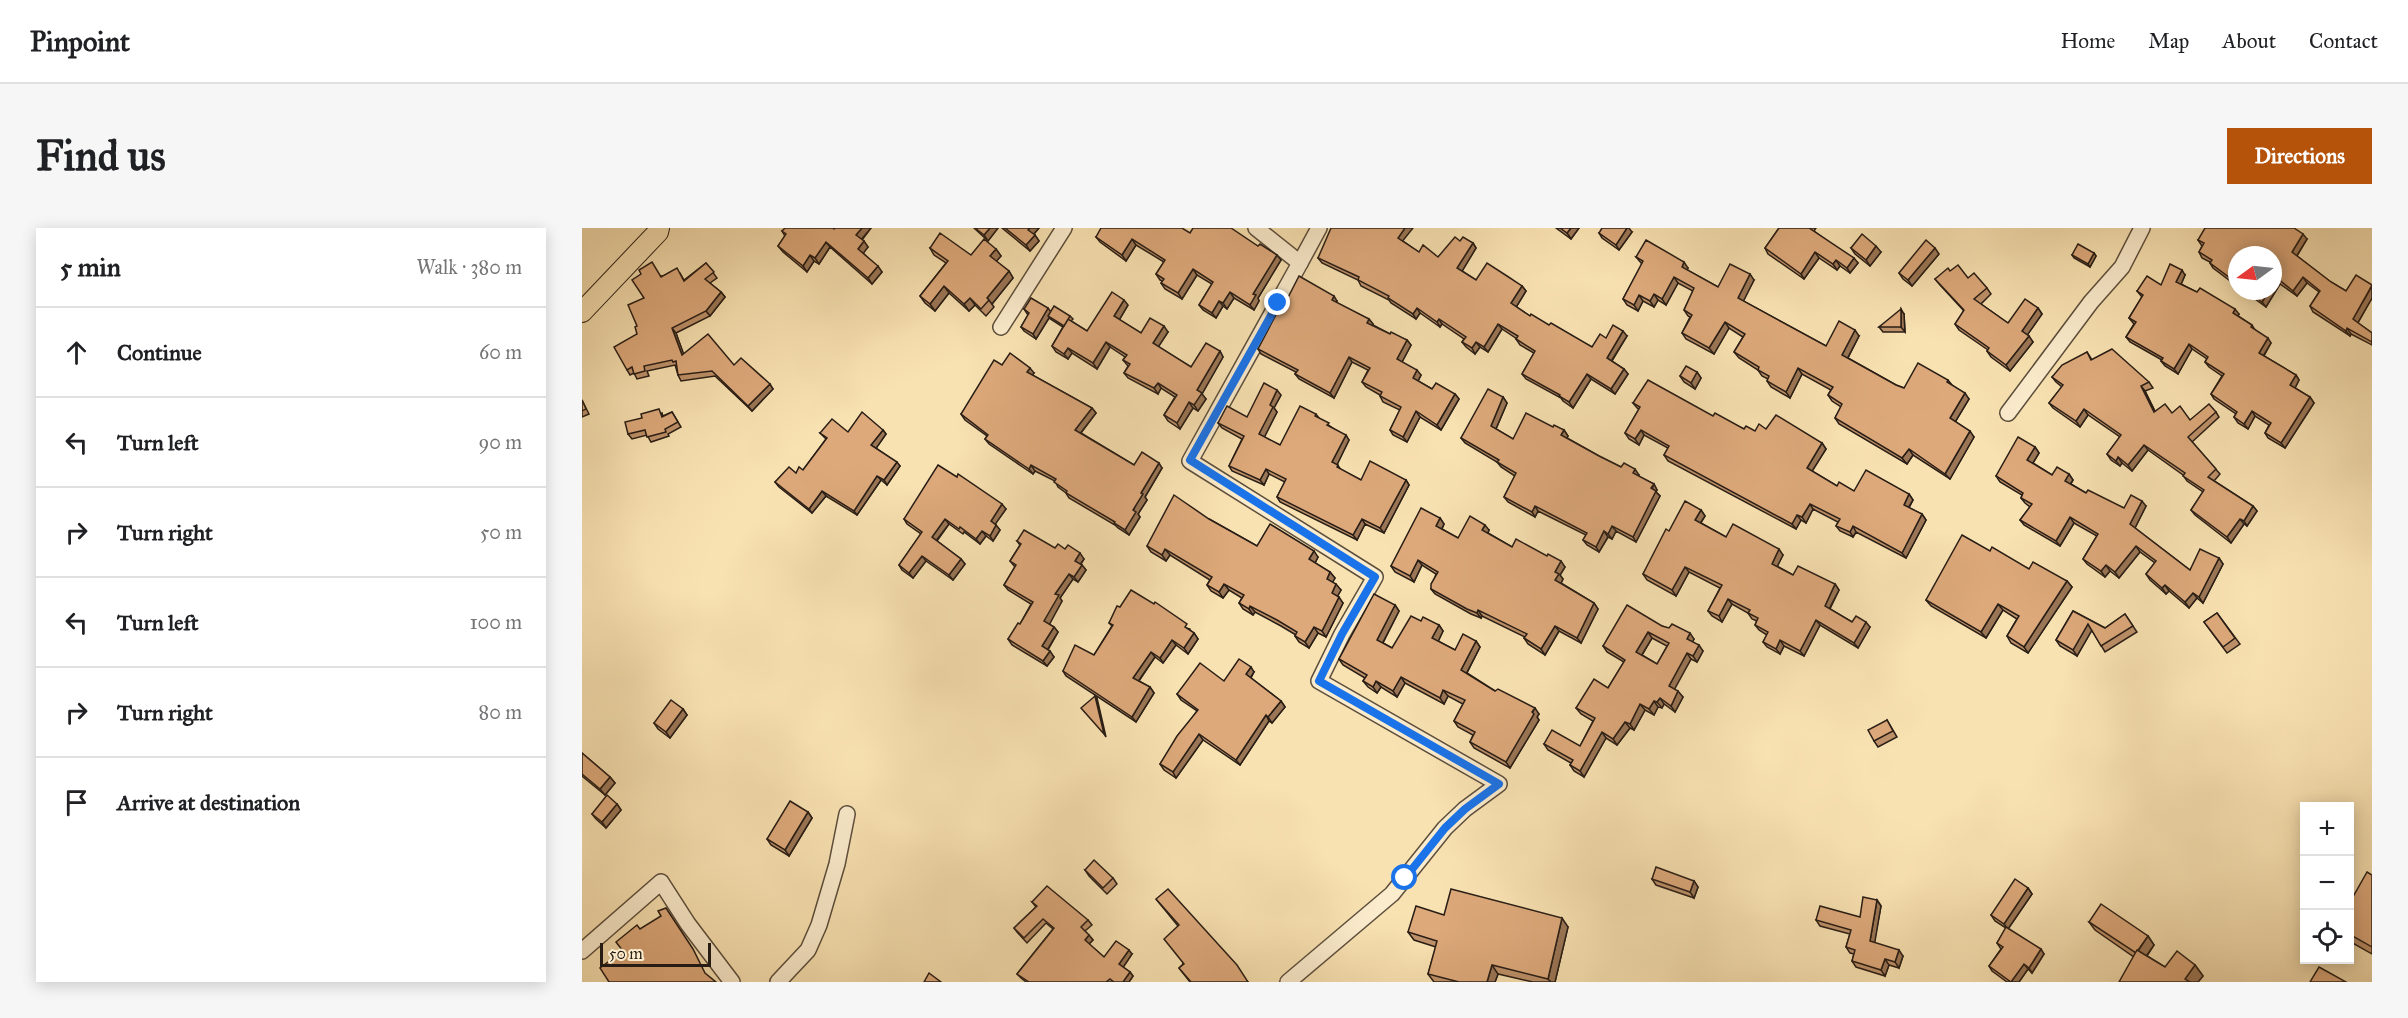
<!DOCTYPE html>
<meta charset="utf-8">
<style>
body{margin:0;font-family:"IM FELL Great Primer",serif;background:#f6f6f6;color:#202124}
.controls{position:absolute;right:18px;bottom:18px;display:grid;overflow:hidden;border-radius:0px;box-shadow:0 3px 15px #0003}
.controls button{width:54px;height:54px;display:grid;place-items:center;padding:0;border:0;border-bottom:2px solid #e0e0e0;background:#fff;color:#202124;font:30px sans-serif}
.compass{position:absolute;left:1646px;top:18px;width:54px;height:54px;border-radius:50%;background:#fff;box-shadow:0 3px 15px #0003;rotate:255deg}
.scale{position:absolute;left:18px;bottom:15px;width:111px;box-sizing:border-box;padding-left:6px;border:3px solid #281d15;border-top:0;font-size:16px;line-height:21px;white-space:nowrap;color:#281d15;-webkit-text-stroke:4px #fbeccd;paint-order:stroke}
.stop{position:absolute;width:18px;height:18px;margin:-14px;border:4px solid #1a73e8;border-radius:50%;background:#fff}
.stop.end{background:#1a73e8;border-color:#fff;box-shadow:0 2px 6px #0008}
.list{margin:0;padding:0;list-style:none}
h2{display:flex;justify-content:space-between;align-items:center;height:78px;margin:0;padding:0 24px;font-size:26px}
h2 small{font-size:20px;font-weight:400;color:#757577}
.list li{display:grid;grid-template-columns:39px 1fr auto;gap:18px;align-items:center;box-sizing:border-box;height:90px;padding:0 24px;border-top:2px solid #e0e0e0}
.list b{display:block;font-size:22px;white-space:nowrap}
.list em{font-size:20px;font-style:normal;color:#757577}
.icon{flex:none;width:33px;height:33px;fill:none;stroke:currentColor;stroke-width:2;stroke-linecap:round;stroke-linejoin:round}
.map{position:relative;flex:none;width:1790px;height:754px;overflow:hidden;border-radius:0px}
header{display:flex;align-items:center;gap:36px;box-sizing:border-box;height:84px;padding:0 30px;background:#fff;border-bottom:2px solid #e0e0e0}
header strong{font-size:28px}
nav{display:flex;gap:33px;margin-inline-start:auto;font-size:21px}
.intro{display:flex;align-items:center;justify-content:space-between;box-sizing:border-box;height:144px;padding:0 36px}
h1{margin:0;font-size:42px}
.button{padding:15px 27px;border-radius:0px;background:#b45309;color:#fff;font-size:21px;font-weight:700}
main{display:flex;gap:36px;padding:0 36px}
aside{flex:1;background:#fff;border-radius:0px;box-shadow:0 3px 15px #0003}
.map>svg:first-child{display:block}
</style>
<header>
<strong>Pinpoint</strong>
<nav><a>Home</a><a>Map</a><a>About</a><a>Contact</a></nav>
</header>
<div class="intro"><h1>Find us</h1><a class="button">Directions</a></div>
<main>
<aside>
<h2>5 min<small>Walk · 380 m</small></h2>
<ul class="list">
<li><svg class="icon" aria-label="ahead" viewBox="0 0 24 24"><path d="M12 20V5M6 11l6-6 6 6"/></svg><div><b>Continue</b></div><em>60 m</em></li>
<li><svg class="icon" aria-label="left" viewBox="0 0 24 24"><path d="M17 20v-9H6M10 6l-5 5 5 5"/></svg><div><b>Turn left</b></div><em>90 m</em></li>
<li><svg class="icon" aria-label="right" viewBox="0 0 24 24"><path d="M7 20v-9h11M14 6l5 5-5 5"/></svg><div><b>Turn right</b></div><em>50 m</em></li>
<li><svg class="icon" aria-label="left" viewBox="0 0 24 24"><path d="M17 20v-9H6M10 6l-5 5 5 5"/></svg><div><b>Turn left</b></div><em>100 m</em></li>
<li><svg class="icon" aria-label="right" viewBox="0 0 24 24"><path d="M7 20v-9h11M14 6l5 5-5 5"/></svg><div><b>Turn right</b></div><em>80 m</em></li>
<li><svg class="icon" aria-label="arrive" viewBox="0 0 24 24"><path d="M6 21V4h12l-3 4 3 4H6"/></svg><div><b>Arrive at destination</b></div></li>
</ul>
</aside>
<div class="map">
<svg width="1790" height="754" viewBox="0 0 1790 754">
<rect width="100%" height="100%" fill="#f9e2b2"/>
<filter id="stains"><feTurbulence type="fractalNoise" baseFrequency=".00333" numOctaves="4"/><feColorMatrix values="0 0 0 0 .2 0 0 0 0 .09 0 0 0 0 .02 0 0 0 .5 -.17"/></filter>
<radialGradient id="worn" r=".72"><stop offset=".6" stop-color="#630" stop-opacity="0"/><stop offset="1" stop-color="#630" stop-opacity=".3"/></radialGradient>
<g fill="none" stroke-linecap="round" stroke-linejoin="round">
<defs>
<g id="minor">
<polyline points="674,0 718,35 608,233 793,349 760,406 737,453 917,556 883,581 863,600 810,666 706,754"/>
<polyline points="718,35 737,0"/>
<polyline points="419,99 482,0"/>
<polyline points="1426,185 1509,74 1540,39 1560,0"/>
<polyline points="0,723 79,654 106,696 150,754"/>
<polyline points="196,754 226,722 237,697 255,636 265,586"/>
</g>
<polyline id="major" points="0,84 76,4 77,0"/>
</defs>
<use href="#minor" stroke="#5c4e3c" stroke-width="18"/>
<use href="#major" stroke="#281d15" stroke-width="22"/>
<use href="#minor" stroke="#fbeccd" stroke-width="15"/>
<use href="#major" stroke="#f9e2b2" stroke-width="20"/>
</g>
<g fill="#be916a" stroke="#281d15" stroke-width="1.5" fill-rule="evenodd">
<polygon points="289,0 280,12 286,19 281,25 300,44 290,56 248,19 237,36 232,33 225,44 201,24 196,18 203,8 200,3"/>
<polygon points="392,0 416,0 406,13"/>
<polygon points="420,0 457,0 452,6 457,13 448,23"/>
<polygon points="974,0 997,0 989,11"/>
<polygon points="1197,0 1234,0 1232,3 1276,35 1268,45 1258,38 1255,42 1237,30 1222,51 1186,26 1183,20"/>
<polygon points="1050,4 1037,22 1020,10 1017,5"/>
<polygon points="608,5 676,18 699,32 676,70 677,73 672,82 652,70 645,81 641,78 634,90 621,82 617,77 630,56 615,47 600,71 583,61 579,55 581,53 578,52 574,46 582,34 554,17 544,33 518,14 514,9"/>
<polygon points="1725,11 1715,28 1749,54 1764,63 1790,70 1776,95 1790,105 1790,117 1769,106 1768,108 1731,84 1728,78 1737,64 1725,55 1715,68 1698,56 1684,79 1662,63 1691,63 1655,27 1655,58 1631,40 1628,35 1628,34 1620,30 1617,24 1620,18 1616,12"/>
<polygon points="821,13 837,24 856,29 878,13 891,15 894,20 880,43 894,52 940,58 944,63 934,79 948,88 1010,119 1024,110 1045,108 1030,133 1042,141 1046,146 1033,166 1009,151 991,180 981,173 979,170 944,151 940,146 952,125 938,117 934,111 935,111 920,101 906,124 898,119 893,126 884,119 880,114 882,111 860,96 858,99 838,85 834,91 809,75 807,72 779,58 776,52 740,35 736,30"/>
<polygon points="348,20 389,27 414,21 419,28 414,33 427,43 431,50 410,76 412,79 404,88 393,77 387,83 367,65 353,83 343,75 338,68 364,35 352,27"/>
<polygon points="1269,20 1299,24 1288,38 1273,26"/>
<polygon points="1512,25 1514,28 1508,39 1492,30 1490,27"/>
<polygon points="1357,26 1330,58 1321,51 1317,45"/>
<polygon points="1054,29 1106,40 1105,42 1136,59 1172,52 1161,73 1244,118 1277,108 1266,130 1314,157 1322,160 1366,152 1370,157 1387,171 1373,194 1392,209 1368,251 1331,227 1325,236 1257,196 1253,190 1259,179 1250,173 1246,167 1249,162 1220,146 1208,170 1189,159 1185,153 1186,151 1180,148 1176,142 1157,130 1152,124 1161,109 1147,100 1132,126 1104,111 1100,105 1108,89 1106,88 1102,82 1111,63 1096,55 1084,77 1076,72 1072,79 1061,73 1056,83 1045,77 1041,71 1060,36"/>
<polygon points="124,35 135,50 128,55 139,64 143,69 128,88 94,105 101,126 152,137 191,161 170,183 133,148 99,153 96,147 94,140 93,137 65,143 67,148 55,151 52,145 48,147 45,142 55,106 55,98 62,70 59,46 80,48 98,45 102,52"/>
<polygon points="1368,43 1386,50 1405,60 1409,66 1399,76 1426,95 1456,80 1460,86 1445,107 1451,114 1428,143 1409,129 1405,123 1406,122 1377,102 1373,96 1382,83 1358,57 1353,51"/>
<polygon points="1603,47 1599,56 1657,86 1656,88 1670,97 1673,102 1689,115 1682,128 1714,147 1717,152 1713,160 1728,169 1732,175 1703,220 1686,210 1683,205 1687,197 1673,188 1666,201 1656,195 1652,189 1654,186 1632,171 1629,166 1640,148 1627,139 1623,134 1625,131 1610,121 1596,146 1583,138 1579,133 1580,132 1548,114 1544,109 1552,96 1547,90 1560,69 1555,63 1579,57"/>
<polygon points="755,73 755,75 787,91 791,96 791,97 808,106 825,112 829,117 820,134 839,147 836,153 850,161 873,166 877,171 859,202 838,189 825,214 811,207 808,202 818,182 801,174 798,168 798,167 784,159 780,154 786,142 770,134 752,170 717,151 713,146 714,144 679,126 676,121 698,85"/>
<polygon points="546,77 537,92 559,105 586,104 576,119 609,139 638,123 641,129 620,166 624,171 616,183 611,180 598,201 586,193 582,187 593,169 579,160 576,166 546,150 542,145 546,138 541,132 543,129 528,119 515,141 490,125 486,131 474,124 470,118 481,99 467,90 454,111 442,103 439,99 446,87 442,81 469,84 488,88 491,91 489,93 505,103"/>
<polygon points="1322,86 1323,104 1301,104 1297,99"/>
<polygon points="1505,124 1510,132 1567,154 1571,160 1563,163 1573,183 1590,185 1608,192 1634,184 1637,189 1610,214 1638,246 1632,253 1671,278 1675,283 1665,298 1662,296 1649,315 1613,287 1609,282 1621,264 1605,253 1601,247 1566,222 1550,243 1540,235 1538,238 1529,232 1525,226 1538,209 1506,187 1498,199 1471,180 1467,175 1480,159 1474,154 1470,149"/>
<polygon points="420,137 452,145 450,147 510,180 514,185 499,205 552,237 580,240 563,269 565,272 556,286 558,289 547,307 536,300 533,297 487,270 484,265 476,259 473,253 453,243 451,246 442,240 407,216 403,211 405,208 383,192 379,186"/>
<polygon points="1115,144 1119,150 1113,161 1102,154 1098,148"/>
<polygon points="699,167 692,180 695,184 682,209 698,217 734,186 737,190 767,212 755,236 759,242 779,252 824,252 827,257 802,305 783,296 775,312 698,274 695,269 703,254 687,246 682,257 650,243 647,238 660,211 640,200 636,195 665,189"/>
<polygon points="921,169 925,175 914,201 931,211 971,199 982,202 986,208 985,210 1017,228 1039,239 1057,247 1056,248 1072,256 1075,262 1074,264 1078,268 1054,314 1034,303 1030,311 1026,309 1017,324 1005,317 1001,312 1004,307 956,283 953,289 926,274 922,269 933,248 919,239 915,234 883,215 879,210"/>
<polygon points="0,172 7,186 0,189"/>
<polygon points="1051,175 1131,188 1162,201 1173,203 1184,201 1240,215 1244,221 1230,243 1255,258 1272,263 1327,266 1331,272 1327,280 1340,286 1344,292 1324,330 1274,304 1271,309 1258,303 1254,298 1256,294 1231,281 1224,295 1219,292 1214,301 1086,233 1082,227 1086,220 1062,207 1057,217 1047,211 1043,205 1057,181 1055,180"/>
<polygon points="90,184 99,199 86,206 87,208 69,214 65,207 50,211 46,206 80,185 81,188"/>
<polygon points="301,202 304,206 294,220 318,238 305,257 299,252 275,287 244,268 230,285 197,259 193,254 221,242 244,211 238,205 266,204"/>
<polygon points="1453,219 1457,225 1451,235 1470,247 1487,246 1491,252 1489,256 1504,265 1542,280 1564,278 1553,300 1608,342 1637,330 1641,336 1621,375 1615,370 1607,380 1587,363 1584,366 1568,352 1564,346 1573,335 1558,324 1537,350 1528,343 1523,349 1505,336 1501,331 1515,308 1492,295 1478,318 1442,297 1438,292 1448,279 1443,275 1439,270 1440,267 1418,254 1414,248"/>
<polygon points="375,249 424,281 413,296 418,302 411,313 404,308 398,316 382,304 381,306 367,296 355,313 379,331 383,336 371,352 344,333 331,350 320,342 317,337 339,306 325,296 322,291"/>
<polygon points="1119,282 1123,288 1119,295 1144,309 1201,327 1195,338 1211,347 1253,356 1257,362 1248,381 1270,394 1288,399 1276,420 1238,397 1222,428 1202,418 1198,426 1185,419 1181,414 1185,407 1177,402 1173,397 1175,393 1170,391 1166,385 1150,376 1140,394 1130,388 1126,383 1138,360 1107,344 1094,368 1065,352 1061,346 1087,303"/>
<polygon points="858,290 862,296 860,301 876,310 907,302 906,305 930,319 983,339 978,347 981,351 979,355 1012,375 1016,381 999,415 977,403 963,427 946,416 942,410 943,409 900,388 899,390 889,386 853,366 849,361 854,346 840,337 832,354 813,344 809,338"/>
<polygon points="627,291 675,318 736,329 733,335 748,344 753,350 750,354 759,362 755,368 761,375 744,409 736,405 727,420 717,414 713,408 714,407 699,398 673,384 671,387 661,381 657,375 660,370 647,362 641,370 629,363 625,357 628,352 588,327 584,333 569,324 565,318"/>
<polygon points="435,313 473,320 483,321 502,331 499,336 504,342 496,354 491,351 478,370 480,373 467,396 472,399 476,404 466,422 472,429 465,438 430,417 426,411 438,396 449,376 426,362 422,357 433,339 428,333 438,317"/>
<polygon points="1408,323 1447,341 1485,353 1490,359 1446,425 1429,415 1425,408 1435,391 1421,382 1404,410 1349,378 1344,372"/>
<polygon points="813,377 817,383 801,415 810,420 839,393 857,397 861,403 856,413 873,422 894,413 898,419 885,445 913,463 957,486 955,489 957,492 928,540 892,520 888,514 891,507 876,499 872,493 881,476 866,468 862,476 823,455 815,469 799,459 795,465 786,459 781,453 783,450 761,437 757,431"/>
<polygon points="538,379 608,401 608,402 612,405 616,411 606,426 594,417 581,435 573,429 557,453 568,459 572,465 554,494 484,448 481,443 512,427 530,398 527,395"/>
<polygon points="1491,383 1523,400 1543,386 1555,404 1523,424 1510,402 1495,428 1478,418 1474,412"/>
<polygon points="1635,385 1658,416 1645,425 1622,394"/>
<path d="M 1080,398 L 1112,411 L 1110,414 L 1121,423 L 1115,434 L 1109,431 L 1092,461 L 1101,469 L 1093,484 L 1082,476 L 1080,480 L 1076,479 L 1072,487 L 1063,482 L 1052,502 L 1048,500 L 1035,517 L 1024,510 L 1002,549 L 992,543 L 988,537 L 989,535 L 966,522 L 962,516 L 998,518 L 1011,493 L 999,486 L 994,480 L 1026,460 L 1042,434 L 1025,424 L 1021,418 ZM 1070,410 L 1085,418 L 1075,436 L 1060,427 Z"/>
<polygon points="672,444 669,450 699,473 703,479 690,495 687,493 658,537 621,512 594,550 582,542 578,536 615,483 599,472 595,466"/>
<polygon points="101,481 105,487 88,510 76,501 72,495"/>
<polygon points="1305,492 1315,509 1296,519 1292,513"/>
<polygon points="0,525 28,549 33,555 23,567 0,548"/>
<polygon points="35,576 39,582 24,600 14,591 10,586"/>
<polygon points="226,584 230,590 207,628 189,617 185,611"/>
<polygon points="503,642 531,650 535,656 525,666 507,648"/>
<polygon points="1790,647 1790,726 1767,713 1767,676"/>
<polygon points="1070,651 1112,653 1116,659 1112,670 1074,657"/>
<polygon points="1446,660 1450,666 1426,701 1462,726 1450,745 1446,741 1437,754 1425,754 1410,743 1407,738 1419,721 1415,715 1424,700 1413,693 1409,687"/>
<polygon points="574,671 666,754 608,754 597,740 601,736 596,698"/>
<polygon points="1295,672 1299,678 1292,715 1321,728 1317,740 1307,737 1303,748 1274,739 1270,733 1272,726 1268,725 1264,719 1268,706 1238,698 1234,692 1278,689"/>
<polygon points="450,674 506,692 510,697 503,703 511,712 507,716 522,729 550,726 541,739 548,744 551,748 547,754 444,754 439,750 435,746 471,701 464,695 445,715 435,704 432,700 454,679"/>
<polygon points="862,687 986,699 973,754 951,754 916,746 913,754 852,754 846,746 854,719 832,712 826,704"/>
<polygon points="1507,694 1566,708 1572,717 1565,728 1583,739 1613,737 1621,748 1616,754 1552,729 1513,702"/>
</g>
<g fill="#9b7656" stroke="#281d15" stroke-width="1.5">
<polygon points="280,0 289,0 278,13 274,7"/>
<polygon points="408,0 416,0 406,13 402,7"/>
<polygon points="448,0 457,0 450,8 446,2"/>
<polygon points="823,0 831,0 819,15 816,10"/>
<polygon points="989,0 997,0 989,11 985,5"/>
<polygon points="1045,0 1047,0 1050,4 1037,22 1034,17"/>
<polygon points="1721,6 1725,11 1714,29 1710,24"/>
<polygon points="453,7 457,13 448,23 444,17"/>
<polygon points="550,11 554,17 544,33 540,27"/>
<polygon points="282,13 286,19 280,27 276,21"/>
<polygon points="244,14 248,19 237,36 233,30"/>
<polygon points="891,15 894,20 879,45 875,40"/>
<polygon points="1294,18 1299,24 1288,38 1284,32"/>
<polygon points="1353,20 1357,26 1330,58 1326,52"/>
<polygon points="414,21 419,28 413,35 408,28"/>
<polygon points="1233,24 1237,30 1222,51 1219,46"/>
<polygon points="1512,25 1514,28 1508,39 1506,36"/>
<polygon points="228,27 232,33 225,44 221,38"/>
<polygon points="695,27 699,32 676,70 677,73 672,82 668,77 671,66"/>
<polygon points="1272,30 1276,35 1268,45 1265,40"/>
<polygon points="1254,32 1258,38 1255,42 1251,36"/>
<polygon points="1102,34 1106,40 1104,45 1100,39"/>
<polygon points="296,38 300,44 290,56 286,50"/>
<polygon points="611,41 615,47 600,71 596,65"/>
<polygon points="1600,42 1603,47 1598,59 1594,54"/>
<polygon points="427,43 431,50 410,76 405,70"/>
<polygon points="1168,46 1172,52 1160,76 1156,70"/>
<polygon points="1092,49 1096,55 1084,77 1080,71"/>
<polygon points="1721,49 1725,55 1715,68 1711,63"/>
<polygon points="1695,50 1698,56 1684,79 1680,74 1687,63 1691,63 1691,56"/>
<polygon points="362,58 367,65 353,83 348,76"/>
<polygon points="940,58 944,63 933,81 929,75"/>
<polygon points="1790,58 1790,70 1775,96 1771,91"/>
<polygon points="139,64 143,69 128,88 124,83"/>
<polygon points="648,64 652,70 645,81 641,75"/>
<polygon points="1072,66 1076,72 1072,79 1068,73"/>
<polygon points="1057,67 1061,73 1056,83 1052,77"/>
<polygon points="752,68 755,73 753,77 750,72"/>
<polygon points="388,70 393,77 387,83 382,76"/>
<polygon points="542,72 546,77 536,94 532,88"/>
<polygon points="637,73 641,78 634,90 630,85"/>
<polygon points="466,80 470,85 454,111 451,106"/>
<polygon points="835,80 838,85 834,91 831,86"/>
<polygon points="1456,80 1460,86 1444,109 1440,103"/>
<polygon points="1319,81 1322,86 1323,104 1319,99"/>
<polygon points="1653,81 1657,86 1655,90 1651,85"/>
<polygon points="787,91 791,96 789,100 785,95"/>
<polygon points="857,91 860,96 858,99 855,94"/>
<polygon points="1143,94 1147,100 1132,126 1127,120"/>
<polygon points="916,96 920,101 906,124 902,119"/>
<polygon points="582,98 586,104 575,121 571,115"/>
<polygon points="90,100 94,105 104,132 100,127"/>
<polygon points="1765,100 1769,106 1768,108 1764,103"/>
<polygon points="1273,102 1277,108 1264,133 1260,127"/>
<polygon points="1041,103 1045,108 1028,135 1025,130"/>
<polygon points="1447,108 1451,114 1428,143 1424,137"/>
<polygon points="1686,110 1689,115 1680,130 1677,125"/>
<polygon points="825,112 829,117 819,136 815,131"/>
<polygon points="524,114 528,119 515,141 511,135"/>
<polygon points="894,114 898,119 893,126 890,120"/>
<polygon points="1607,116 1610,121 1596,146 1592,141"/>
<polygon points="486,120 490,125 486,131 482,126"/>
<polygon points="638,123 641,129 620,166 624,171 616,183 612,177 615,162"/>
<polygon points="767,129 770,134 752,170 748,165"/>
<polygon points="448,140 452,145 449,149 445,144"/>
<polygon points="1216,140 1220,146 1208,170 1204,164"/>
<polygon points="1042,141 1046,146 1033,166 1029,161"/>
<polygon points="835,142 839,147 835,155 831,150"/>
<polygon points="1115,144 1119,150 1113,161 1109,155"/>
<polygon points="1005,146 1009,151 991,180 987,174"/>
<polygon points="1714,147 1717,152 1712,162 1708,157"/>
<polygon points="576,155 579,160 576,166 572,160"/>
<polygon points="188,156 191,161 170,183 166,178"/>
<polygon points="1559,158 1563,163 1576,190 1572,184"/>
<polygon points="695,162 699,167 692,180 695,184 681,212 677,206 688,177"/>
<polygon points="1383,165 1387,171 1372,196 1368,190"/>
<polygon points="873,166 877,171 859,202 855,197"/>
<polygon points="921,169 925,175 913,203 909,198"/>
<polygon points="1728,169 1732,175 1703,220 1699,215"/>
<polygon points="607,174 611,180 598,201 595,195"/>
<polygon points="510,180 514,185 497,207 493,202"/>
<polygon points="1502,181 1506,187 1498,199 1494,193"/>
<polygon points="834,183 838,189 825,214 821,209"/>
<polygon points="1670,183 1673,188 1666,201 1662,196"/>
<polygon points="301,202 304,206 293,222 289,217"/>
<polygon points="982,202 986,208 983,213 979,207"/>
<polygon points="1059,202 1062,207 1057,217 1053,211"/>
<polygon points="1388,203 1392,209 1368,251 1363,246"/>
<polygon points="764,207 767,212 754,239 750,234"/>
<polygon points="1240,215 1244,221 1229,245 1225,240"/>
<polygon points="1562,217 1566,222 1550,243 1546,237"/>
<polygon points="1453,219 1457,225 1449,238 1445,232"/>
<polygon points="1327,221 1331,227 1325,236 1320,230"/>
<polygon points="1536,229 1540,235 1538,238 1534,233"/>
<polygon points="315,234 318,238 305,257 302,252"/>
<polygon points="577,235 580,240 563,269 565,272 556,286 558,289 547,307 543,302 559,265"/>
<polygon points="449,237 453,243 451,246 447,241"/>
<polygon points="684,241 687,246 682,257 678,252"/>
<polygon points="1053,241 1057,247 1055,250 1051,245"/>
<polygon points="1487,246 1491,252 1487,258 1483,253"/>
<polygon points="295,248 299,252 275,287 272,283"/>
<polygon points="824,252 827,257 802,305 798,300"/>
<polygon points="1072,256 1075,262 1074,264 1078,268 1054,314 1051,309"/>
<polygon points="240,263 244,268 230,285 227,281"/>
<polygon points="1327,266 1331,272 1325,282 1322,277"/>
<polygon points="1560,273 1564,278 1552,302 1548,296"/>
<polygon points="420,276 424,281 412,298 409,293"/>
<polygon points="1228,276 1231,281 1224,295 1220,289"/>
<polygon points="953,278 956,283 953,289 950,284"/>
<polygon points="1671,278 1675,283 1665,298 1662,293"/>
<polygon points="1119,282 1123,288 1117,297 1113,292"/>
<polygon points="1340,286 1344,292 1324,330 1320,325"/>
<polygon points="1215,287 1219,292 1214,301 1210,296"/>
<polygon points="1488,289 1492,295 1478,318 1474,313"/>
<polygon points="858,290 862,296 858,304 854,298"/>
<polygon points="363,291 367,296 353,314 350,309"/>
<polygon points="780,291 783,296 775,312 771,307"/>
<polygon points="1658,291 1662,296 1649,315 1645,309"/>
<polygon points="414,297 418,302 411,313 408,308"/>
<polygon points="903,297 907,302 904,308 900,302"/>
<polygon points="1030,298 1034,303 1030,311 1026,306"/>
<polygon points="1271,298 1274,304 1271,309 1268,304"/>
<polygon points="400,303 404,308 398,316 394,311"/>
<polygon points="1022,303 1026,309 1017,324 1014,319"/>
<polygon points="1554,318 1558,324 1537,350 1533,344"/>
<polygon points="583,321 588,327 584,333 580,327"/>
<polygon points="1197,321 1201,327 1194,341 1190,336"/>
<polygon points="732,323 736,329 732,337 727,331"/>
<polygon points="498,325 502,331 497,338 493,333"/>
<polygon points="340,328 344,333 331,350 327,345"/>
<polygon points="1637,330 1641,336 1621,375 1617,369"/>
<polygon points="379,331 383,336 371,352 367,347"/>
<polygon points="836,332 840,337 832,354 828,348"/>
<polygon points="979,333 983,339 978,347 981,351 978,357 973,352 973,344"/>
<polygon points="500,337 504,342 496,354 492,349"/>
<polygon points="1524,337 1528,343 1523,349 1519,343"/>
<polygon points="1103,339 1107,344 1094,368 1090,362"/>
<polygon points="748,344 753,350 749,357 745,351"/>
<polygon points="487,346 491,351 478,370 480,373 466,399 462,393 473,366"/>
<polygon points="1485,353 1490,359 1446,425 1442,419"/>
<polygon points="642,356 647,362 641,370 637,364"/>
<polygon points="754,356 759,362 754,371 750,365"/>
<polygon points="1253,356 1257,362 1246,383 1243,378"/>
<polygon points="1583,357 1587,363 1584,366 1580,360"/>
<polygon points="1611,365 1615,370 1607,380 1603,374"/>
<polygon points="757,369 761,375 744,409 740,403"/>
<polygon points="1146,371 1150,376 1140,394 1137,388"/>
<polygon points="1012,375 1016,381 999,415 995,410"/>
<polygon points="1416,376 1421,382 1404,410 1399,404"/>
<polygon points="813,377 817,383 799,418 795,412"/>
<polygon points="668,378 673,384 671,387 667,381"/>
<polygon points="896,382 900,388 899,390 895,385"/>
<polygon points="1234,392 1238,397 1222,428 1218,423"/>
<polygon points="1284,394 1288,399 1276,420 1272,415"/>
<polygon points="1506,396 1510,402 1495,428 1491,422"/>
<polygon points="857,397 861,403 855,416 850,410"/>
<polygon points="973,398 977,403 963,427 959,421"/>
<polygon points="472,399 476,404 464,424 460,418"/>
<polygon points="732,399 736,405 727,420 723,414"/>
<polygon points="1066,404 1070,410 1058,430 1054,424"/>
<polygon points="612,405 616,411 606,426 602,420"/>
<polygon points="1108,405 1112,411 1109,417 1105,411"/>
<polygon points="590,412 594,417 581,435 578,430"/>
<polygon points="1198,412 1202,418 1198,426 1194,421"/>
<polygon points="894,413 898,419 883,448 879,442"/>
<polygon points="1117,417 1121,423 1115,434 1111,428"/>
<polygon points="468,423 472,429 465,438 461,433"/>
<polygon points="569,424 573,429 555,455 551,450"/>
<polygon points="1105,425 1109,431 1091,464 1087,458"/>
<polygon points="669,439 672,444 667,452 664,446"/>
<polygon points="819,449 823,455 815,469 811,463"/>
<polygon points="794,453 799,459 795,465 791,459"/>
<polygon points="568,459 572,465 554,494 550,489"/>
<polygon points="861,462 866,468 862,476 858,470"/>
<polygon points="1096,463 1101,469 1093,484 1089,478"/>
<polygon points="513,468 515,470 524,509 522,506"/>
<polygon points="1078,470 1082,476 1080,480 1075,474"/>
<polygon points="699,473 703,479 690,495 686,489"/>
<polygon points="1072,473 1076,479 1072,487 1067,481"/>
<polygon points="1058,476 1063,482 1052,502 1048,496"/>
<polygon points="953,480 957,486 955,489 957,492 928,540 924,534"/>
<polygon points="101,481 105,487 88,510 84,504"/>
<polygon points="684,487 687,493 658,537 654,532"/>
<polygon points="1043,494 1048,500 1035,517 1031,511"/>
<polygon points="1020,504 1024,510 1002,549 998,543"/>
<polygon points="617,506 621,512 594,550 591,544"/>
<polygon points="28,549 33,555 23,567 18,561"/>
<polygon points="35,576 39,582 24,600 20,594"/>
<polygon points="226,584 230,590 207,628 203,622"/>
<polygon points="1112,653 1116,659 1112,670 1108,664"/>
<polygon points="1446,660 1450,666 1426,701 1422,696"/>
<polygon points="1295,672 1299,678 1292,719 1288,713"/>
<polygon points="980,690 986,699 973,754 969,754 966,751"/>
<polygon points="507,707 511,712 506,717 503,712"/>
<polygon points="1566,708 1572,717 1560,734 1554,726"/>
<polygon points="1459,721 1462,726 1450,745 1447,740"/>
<polygon points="547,722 550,726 540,741 537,736"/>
<polygon points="1317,722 1321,728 1317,740 1313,734"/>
<polygon points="1303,731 1307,737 1303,748 1299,742"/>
<polygon points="1442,736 1446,741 1437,754 1429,754"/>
<polygon points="910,737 916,746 913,754 905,754"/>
<polygon points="1613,737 1621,748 1616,754 1605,754 1603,751"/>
<polygon points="548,744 551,748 547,754 541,754"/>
</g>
<g fill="#dda97b" stroke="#281d15" stroke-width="1.5" fill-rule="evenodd">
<polygon points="203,0 251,0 252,1 253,0 280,0 274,7 282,13 276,21 296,38 286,50 244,14 233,30 228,27 221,38 196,18 204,6 200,3"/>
<polygon points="393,0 408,0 402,7"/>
<polygon points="423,0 448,0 446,2 453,7 444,17"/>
<polygon points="519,0 600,0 608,5 611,0 649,0 676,18 678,16 695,27 671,66 674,67 668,77 648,64 641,75 637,73 630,85 617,77 631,54 611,41 596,65 579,55 582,51 574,46 583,32 550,11 540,27 514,9"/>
<polygon points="749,0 823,0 816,10 837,24 841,17 856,29 873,9 878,13 881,9 891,15 875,40 894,52 905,35 925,48 940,58 929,75 948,88 949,86 967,97 969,95 1010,119 1018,106 1024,110 1031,97 1041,103 1025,130 1042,141 1029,161 1005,146 987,174 977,168 978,167 940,146 953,123 934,111 936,108 916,96 902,119 894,114 890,120 880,114 884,109 857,91 855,94 835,80 831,86 806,70 807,68 776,52 777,49 736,30"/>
<polygon points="978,0 989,0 985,5"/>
<polygon points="1020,0 1045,0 1034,17 1017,5"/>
<polygon points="1197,0 1227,0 1272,30 1265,40 1254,32 1251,36 1233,24 1219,46 1183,20"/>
<polygon points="1623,0 1712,0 1721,6 1710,24 1749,54 1764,63 1774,47 1790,57 1771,91 1790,105 1790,114 1765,100 1764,103 1728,78 1738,63 1721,49 1711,63 1695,50 1691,56 1691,27 1655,27 1655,55 1628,35 1630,32 1617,24 1622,15 1616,12"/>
<polygon points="358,5 389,27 402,11 414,21 408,28 427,43 405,70 407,72 399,81 388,70 382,76 362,58 348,76 338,68 366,33 348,20"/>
<polygon points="1280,6 1294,18 1284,32 1269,20"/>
<polygon points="1064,12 1102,34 1100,39 1136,59 1148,36 1168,46 1156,70 1244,118 1257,93 1273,102 1260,127 1314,157 1322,160 1336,135 1366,152 1365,154 1383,165 1368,190 1388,203 1363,246 1327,221 1320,230 1253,190 1260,176 1246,167 1251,159 1216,140 1204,164 1185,153 1187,148 1176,142 1177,139 1152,124 1163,106 1143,94 1127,120 1100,105 1110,87 1102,82 1112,60 1092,49 1080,71 1072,66 1068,73 1057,67 1052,77 1041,71 1061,33 1054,29"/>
<polygon points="1344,12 1353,20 1326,52 1317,45"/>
<polygon points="1496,16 1512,25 1506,36 1490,27"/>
<polygon points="70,34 79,49 95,40 102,53 124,35 132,44 123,51 139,64 124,83 90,100 100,127 126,106 152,137 159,130 188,156 166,178 130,143 96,147 94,133 91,134 90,132 62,138 63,143 52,146 50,139 45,142 32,119 55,106 53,99 55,98 46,77 62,70 50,52 59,46 57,42"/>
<polygon points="1588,36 1600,42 1594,54 1615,64 1618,60 1653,81 1651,85 1670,97 1669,99 1686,110 1677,125 1714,147 1708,157 1728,169 1699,215 1683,205 1689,195 1670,183 1662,196 1652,189 1655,184 1629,166 1642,146 1623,134 1626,129 1607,116 1592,141 1579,133 1581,130 1544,109 1554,94 1547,90 1561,67 1555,63 1565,48 1579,57"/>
<polygon points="1376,37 1386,50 1392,45 1405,60 1392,71 1426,95 1443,71 1456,80 1440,103 1447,108 1424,137 1405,123 1407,120 1373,96 1382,82 1353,51 1366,40 1368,43"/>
<polygon points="717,48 752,68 750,72 787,91 785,95 808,106 809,104 825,112 815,131 835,142 831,150 850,161 854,155 873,166 855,197 834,183 821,209 808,202 819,179 798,168 800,164 780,154 788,140 767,129 748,165 713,146 716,142 676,121 696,83 698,85"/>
<polygon points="1665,63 1687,63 1680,74"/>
<polygon points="530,64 542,72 532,88 559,105 568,90 582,98 571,115 609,139 624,115 638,123 615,162 620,165 612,177 607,174 595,195 582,187 595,167 576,155 572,160 542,145 548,136 541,132 545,127 524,114 511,135 486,120 482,126 470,118 486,91 505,103"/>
<polygon points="449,70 466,80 451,106 439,99 447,85 442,81"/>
<polygon points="472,78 488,88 482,98 466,88"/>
<polygon points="1319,81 1319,99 1297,99"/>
<polygon points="1530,121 1567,154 1559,158 1572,184 1583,176 1590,185 1598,178 1608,192 1627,176 1634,184 1606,209 1634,241 1626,249 1671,278 1662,293 1658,291 1645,309 1609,282 1622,262 1601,248 1603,245 1562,217 1546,237 1536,229 1534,233 1525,226 1539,207 1502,181 1494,193 1467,175 1481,157 1470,149 1480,137 1505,124 1509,132"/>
<polygon points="428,125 448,140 445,144 510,180 493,202 552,237 560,224 577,235 559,265 561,266 551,282 554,284 543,302 532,295 533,294 484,265 485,263 472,254 474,251 449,237 447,241 438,235 403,211 406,207 379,186 412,132 420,137"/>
<polygon points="1104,138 1115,144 1109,155 1098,148"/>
<polygon points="1066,152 1131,188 1133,185 1162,201 1164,198 1173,203 1177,196 1184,201 1194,187 1240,215 1225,240 1255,258 1257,254 1272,263 1284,242 1327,266 1322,277 1340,286 1320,325 1271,298 1268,304 1254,298 1258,291 1228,276 1220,289 1215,287 1210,296 1082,227 1087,218 1059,202 1053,211 1043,205 1058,179 1051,175"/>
<polygon points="682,155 695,162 688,177 691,179 677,206 698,217 718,178 734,186 733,188 747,195 745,197 764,207 750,234 756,237 755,239 779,252 788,233 824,252 798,300 780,291 771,307 695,269 704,251 684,241 678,252 647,238 662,208 636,195 645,178 665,189"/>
<polygon points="906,161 921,169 909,198 931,211 944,185 971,199 972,197 982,202 979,207 1017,228 1039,239 1042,235 1053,241 1051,245 1072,256 1069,260 1074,263 1051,309 1030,298 1026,306 1022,303 1014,319 1001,312 1005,305 953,278 950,284 922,269 934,245 915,234 917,232 879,210"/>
<polygon points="0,172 4,181 0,183"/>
<polygon points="77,181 80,189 90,184 96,194 83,201 84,204 65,209 63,202 46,206 43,194 60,190 59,186"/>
<polygon points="280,184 301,202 289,217 315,234 302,252 295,248 272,283 240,263 227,281 193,254 207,239 214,245 217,239 221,242 245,210 238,205 250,191 266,204"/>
<polygon points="1436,209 1453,219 1445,232 1470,247 1475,239 1487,246 1483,253 1504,265 1506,262 1542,280 1549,267 1560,273 1548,296 1608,342 1618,321 1637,330 1617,369 1611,365 1603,374 1583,357 1580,360 1564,346 1574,333 1554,318 1533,344 1524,337 1519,343 1501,331 1516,306 1488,289 1474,313 1438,292 1450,276 1439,270 1441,265 1414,248"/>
<polygon points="356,237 375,249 376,246 420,276 409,293 414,297 408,308 400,303 394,311 378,299 377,301 363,291 350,309 379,331 367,347 340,328 327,345 317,337 340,304 322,291"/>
<polygon points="592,267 627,291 675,318 688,296 732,323 727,331 748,344 745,351 754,356 750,365 757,369 740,403 732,399 723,414 713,408 715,404 695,392 668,378 667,381 657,375 662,367 642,356 637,364 625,357 630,349 583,321 580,327 565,318"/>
<polygon points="1103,273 1119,282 1113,292 1144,309 1151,296 1197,321 1190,336 1211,347 1216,338 1253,356 1243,378 1270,394 1274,388 1284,394 1272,415 1234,392 1218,423 1198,412 1194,421 1181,414 1186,404 1173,397 1176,390 1166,385 1168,382 1146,371 1137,388 1126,383 1140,357 1103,339 1090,362 1061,346 1084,301 1087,303"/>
<polygon points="839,280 858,290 854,298 876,310 888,288 903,297 900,302 930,319 934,311 965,328 966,326 979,333 973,344 977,346 973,352 1012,375 995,410 973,398 959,421 942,410 945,406 896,382 895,385 885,381 849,361 849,356 856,344 836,332 828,348 809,338"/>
<polygon points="442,302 473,320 476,316 483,321 486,317 498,325 493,333 500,337 492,349 487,346 473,366 477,367 462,393 472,399 460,418 468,423 461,433 426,411 436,395 438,396 451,374 422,357 434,337 428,333 439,316 435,313"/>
<polygon points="1380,307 1408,323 1410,319 1447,341 1451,334 1485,353 1442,419 1425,408 1437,388 1416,376 1399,404 1344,372"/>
<polygon points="549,362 572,376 573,374 605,396 603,399 612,405 602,420 590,412 578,430 569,424 551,450 568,459 550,489 481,443 493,417 512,427 531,397 527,395 535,378 538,379"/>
<polygon points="792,366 813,377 795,412 810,420 829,388 839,393 841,389 857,397 850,410 873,422 881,406 894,413 879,442 913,463 916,461 953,480 950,484 952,486 924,534 888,514 893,504 872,493 883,472 861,462 858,470 819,449 811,463 794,453 791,459 781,453 785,447 757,431"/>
<path d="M 1045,377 L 1080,398 L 1087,400 L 1090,396 L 1108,405 L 1105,411 L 1117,417 L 1111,428 L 1105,425 L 1087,458 L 1096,463 L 1089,478 L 1078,470 L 1075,474 L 1072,473 L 1067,481 L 1058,476 L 1048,496 L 1043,494 L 1031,511 L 1020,504 L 998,543 L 988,537 L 991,532 L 962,516 L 970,502 L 998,518 L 1013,490 L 994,480 L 1012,451 L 1026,460 L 1043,432 L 1021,418 ZM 1066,404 L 1087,415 L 1075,436 L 1054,424 Z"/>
<polygon points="1491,383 1523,400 1543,386 1551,398 1519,418 1506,396 1491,422 1474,412"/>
<polygon points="1635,385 1653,410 1641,419 1622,394"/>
<polygon points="657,431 669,439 664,446 699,473 686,489 684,487 654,532 617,506 591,544 578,536 595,508 616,482 595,466 618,435 642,453"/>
<polygon points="513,468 522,506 499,480"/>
<polygon points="89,472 101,481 84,504 72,495"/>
<polygon points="1305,492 1311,503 1292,513 1286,502"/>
<polygon points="0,525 28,549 18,561 0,546"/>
<polygon points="25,567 35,576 20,594 10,586"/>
<polygon points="208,573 226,584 203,622 185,611"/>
<polygon points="512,632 531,650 521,660 503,642"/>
<polygon points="1074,639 1112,653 1108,664 1070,651"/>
<polygon points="1785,644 1790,647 1790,719 1767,706 1767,676"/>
<polygon points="1433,651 1446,660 1422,696 1409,687"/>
<polygon points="465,658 506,692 499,699 507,707 503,712 522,729 534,713 547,722 537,736 548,744 541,754 532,754 528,751 524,754 447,754 435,746 472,700 461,691 442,710 432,700 455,678 450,674"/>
<polygon points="586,661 655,737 666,754 609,754 597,740 602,736 582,711 597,697 574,671"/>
<polygon points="869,661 980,690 966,751 910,737 905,754 877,754 846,746 855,713 826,704 834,678 862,687"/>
<polygon points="1281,669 1295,672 1288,713 1317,722 1313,734 1303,731 1299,742 1270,733 1273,722 1264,719 1269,702 1234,692 1238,678 1278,689"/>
<polygon points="1519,676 1566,708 1554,725 1507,694"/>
<polygon points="84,680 111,721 123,745 134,754 27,754 18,740 41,723 34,714 55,697 58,701 79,688 76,683"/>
<polygon points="1424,699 1459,721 1447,740 1442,736 1429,754 1407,738 1421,719 1415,715"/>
<polygon points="1555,722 1583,739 1595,723 1613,737 1603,751 1608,754 1537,754"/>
<polygon points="1737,739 1764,754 1728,754"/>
<polygon points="347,745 359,754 342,754"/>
</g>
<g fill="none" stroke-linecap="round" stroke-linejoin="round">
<polyline stroke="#1a73e8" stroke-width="8" points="696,75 608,232 793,349 760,406 737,453 917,556 883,581 863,600 823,650"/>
</g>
<rect width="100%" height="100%" filter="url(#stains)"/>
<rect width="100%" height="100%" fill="url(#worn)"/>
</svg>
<div class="controls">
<button>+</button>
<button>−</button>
<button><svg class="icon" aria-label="locate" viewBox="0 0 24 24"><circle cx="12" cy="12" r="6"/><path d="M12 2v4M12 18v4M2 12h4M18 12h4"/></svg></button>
</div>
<svg class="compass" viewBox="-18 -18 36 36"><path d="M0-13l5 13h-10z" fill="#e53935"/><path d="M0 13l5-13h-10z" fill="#757577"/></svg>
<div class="scale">50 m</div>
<div class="stop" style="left:823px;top:650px"></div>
<div class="stop end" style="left:696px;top:75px"></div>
</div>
</main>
